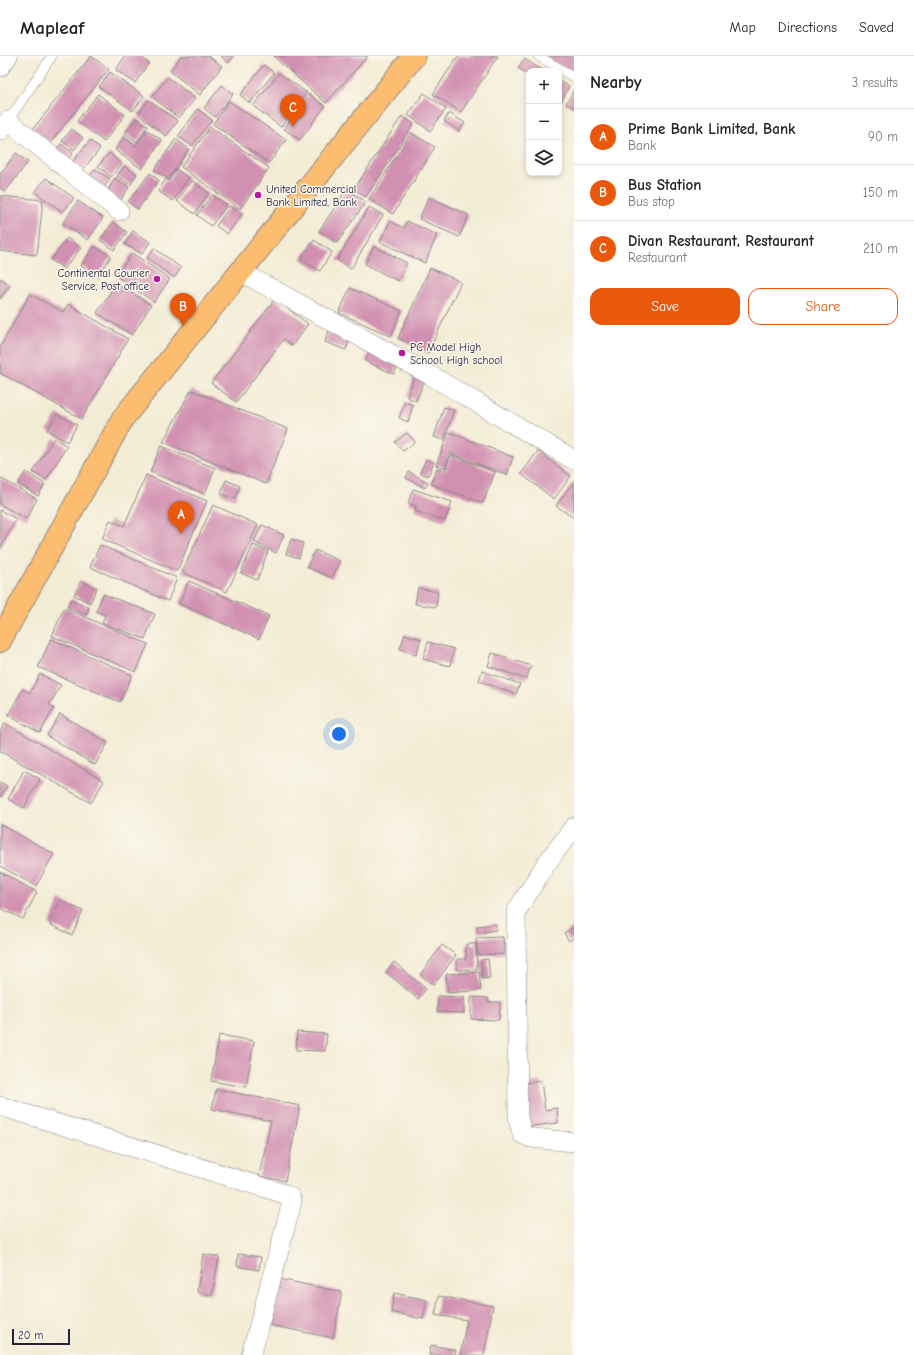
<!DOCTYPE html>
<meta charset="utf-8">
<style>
body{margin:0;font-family:"Comic Neue",sans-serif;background:#f2f2f2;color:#222}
.controls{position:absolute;right:12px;top:12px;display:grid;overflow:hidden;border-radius:8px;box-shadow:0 2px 6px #0003}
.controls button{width:36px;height:36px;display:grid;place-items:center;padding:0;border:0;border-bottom:1px solid #e0e0e0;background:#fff;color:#222;font:20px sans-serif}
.scale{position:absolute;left:12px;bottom:10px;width:58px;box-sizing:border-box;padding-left:4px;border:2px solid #22223b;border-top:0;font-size:11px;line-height:14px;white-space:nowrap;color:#22223b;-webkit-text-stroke:3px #fbf7ec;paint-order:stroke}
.you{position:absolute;left:339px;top:678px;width:14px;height:14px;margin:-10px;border:3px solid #fff;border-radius:50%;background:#1a73e8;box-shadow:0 0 0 6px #1a73e833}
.badge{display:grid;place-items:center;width:26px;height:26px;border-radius:50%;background:#ea580c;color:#fff;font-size:13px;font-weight:700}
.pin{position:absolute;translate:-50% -33px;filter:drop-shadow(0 1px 2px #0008)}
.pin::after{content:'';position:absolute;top:21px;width:14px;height:12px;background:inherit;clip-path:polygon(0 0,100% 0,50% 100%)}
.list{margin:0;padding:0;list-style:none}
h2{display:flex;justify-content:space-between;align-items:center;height:52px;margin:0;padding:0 16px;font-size:17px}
h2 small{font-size:13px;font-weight:400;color:#767676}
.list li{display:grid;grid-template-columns:26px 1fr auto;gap:12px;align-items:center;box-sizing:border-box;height:56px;padding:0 16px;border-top:1px solid #e0e0e0}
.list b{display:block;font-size:15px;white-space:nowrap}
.list p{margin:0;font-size:13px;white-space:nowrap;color:#767676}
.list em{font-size:13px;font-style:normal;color:#767676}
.actions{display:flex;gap:8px;padding:12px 16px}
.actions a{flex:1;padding:9px 0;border:1px solid #ea580c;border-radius:12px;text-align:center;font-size:14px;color:#ea580c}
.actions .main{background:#ea580c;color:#fff}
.icon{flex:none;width:22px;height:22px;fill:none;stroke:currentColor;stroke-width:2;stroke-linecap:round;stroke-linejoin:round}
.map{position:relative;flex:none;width:574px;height:1299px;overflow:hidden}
header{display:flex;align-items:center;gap:24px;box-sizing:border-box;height:56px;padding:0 20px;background:#fff;border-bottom:1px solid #e0e0e0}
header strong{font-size:19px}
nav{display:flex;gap:22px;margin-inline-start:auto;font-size:14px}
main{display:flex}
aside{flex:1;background:#fff}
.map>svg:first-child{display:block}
</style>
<header>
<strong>Mapleaf</strong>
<nav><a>Map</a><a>Directions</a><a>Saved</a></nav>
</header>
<main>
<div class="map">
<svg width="574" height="1299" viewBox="0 0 574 1299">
<rect width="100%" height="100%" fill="#fbf7ec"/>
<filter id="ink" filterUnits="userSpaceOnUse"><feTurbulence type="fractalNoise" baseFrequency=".025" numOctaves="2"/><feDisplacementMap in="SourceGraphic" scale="8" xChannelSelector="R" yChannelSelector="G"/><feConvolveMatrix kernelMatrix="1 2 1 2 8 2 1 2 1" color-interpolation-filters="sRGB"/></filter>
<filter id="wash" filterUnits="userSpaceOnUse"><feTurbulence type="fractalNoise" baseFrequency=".012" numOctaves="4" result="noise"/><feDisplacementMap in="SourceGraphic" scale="16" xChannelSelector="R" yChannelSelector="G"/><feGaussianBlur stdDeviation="0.9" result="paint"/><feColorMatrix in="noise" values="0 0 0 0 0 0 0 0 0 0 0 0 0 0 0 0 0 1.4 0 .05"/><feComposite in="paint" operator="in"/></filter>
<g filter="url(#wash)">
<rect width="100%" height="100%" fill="#f3ecd5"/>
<g id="blocks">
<g fill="#d190b1">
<polygon points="91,0 109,13 46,92 29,78"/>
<polygon points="125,0 139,0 149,7 135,27 116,14"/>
<polygon points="181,0 208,0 222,10 200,39 170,15"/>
<polygon points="221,0 234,0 228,7"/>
<polygon points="276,0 368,0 326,47 274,1"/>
<polygon points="458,0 498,0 461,56 433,38"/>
<polygon points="544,0 574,0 574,18"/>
<polygon points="524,3 544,15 529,15 529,19 518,12"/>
<polygon points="264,9 274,17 250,47 240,39"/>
<polygon points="110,16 144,40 133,55 99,31"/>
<polygon points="279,17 307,37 281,71 253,50"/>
<polygon points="168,21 195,43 179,62 152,41"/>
<polygon points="559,25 569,30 561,46 559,46"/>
<polygon points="222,29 233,38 215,61 204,52"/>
<polygon points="574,34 574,52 566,48"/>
<polygon points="424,37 446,53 430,75 408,59"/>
<polygon points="98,38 125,59 104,86 77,65"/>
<polygon points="309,38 325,50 300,84 284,73"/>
<polygon points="149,44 178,65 166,80 138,58"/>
<polygon points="229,45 286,84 269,107 213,68"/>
<polygon points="198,53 212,64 192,90 178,80"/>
<polygon points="449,57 465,67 459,75 444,65"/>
<polygon points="402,60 414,68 366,141 354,133"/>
<polygon points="136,62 148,70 137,86 125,77"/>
<polygon points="210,71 269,112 240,153 181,111"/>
<polygon points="72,73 83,82 74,94 62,85"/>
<polygon points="147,74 162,84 142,113 115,94 124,81 136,90"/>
<polygon points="411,77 435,91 393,158 369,143"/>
<polygon points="176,83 189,93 168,123 154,114"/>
<polygon points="90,84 100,93 80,117 70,109"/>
<polygon points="61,88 73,97 64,109 51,99"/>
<polygon points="16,97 28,106 5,136 0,132 0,118"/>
<polygon points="109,97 122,108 111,121 98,110"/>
<polygon points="124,110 137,118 130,129 117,120"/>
<polygon points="95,113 110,123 103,133 88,123"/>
<polygon points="176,113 189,122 173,145 158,135 166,123 169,125"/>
<polygon points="150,117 159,124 138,153 128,146"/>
<polygon points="46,122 74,142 63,156 35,136"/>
<polygon points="115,122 129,131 120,145 106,137"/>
<polygon points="192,125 209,137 195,158 177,145"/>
<polygon points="347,133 366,146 337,187 319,175"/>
<polygon points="212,139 227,149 211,170 197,159"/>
<polygon points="0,140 43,144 37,199 0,195"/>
<polygon points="429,141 469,159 459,181 419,163"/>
<polygon points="78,145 103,162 88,184 63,167"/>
<polygon points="230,150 242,158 227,178 216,170"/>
<polygon points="369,151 383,159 351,213 337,204"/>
<polygon points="390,165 404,172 407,165 437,179 425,207 380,186"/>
<polygon points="113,166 127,176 114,194 100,184"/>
<polygon points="133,175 150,186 142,198 125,188"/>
<polygon points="67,182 81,192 64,213 51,204"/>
<polygon points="314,184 332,196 320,215 301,203"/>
<polygon points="94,190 111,200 98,221 81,210"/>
<polygon points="374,190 407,207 398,225 365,208"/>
<polygon points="154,192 181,212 174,222 147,202"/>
<polygon points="132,197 170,223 154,246 116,220"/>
<polygon points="430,212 461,226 428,297 398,282"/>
<polygon points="0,222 10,229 0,243"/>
<polygon points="116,227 151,249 132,279 97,257"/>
<polygon points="350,232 402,255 391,280 339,257"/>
<polygon points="30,238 63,256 68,248 128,283 82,363 0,317 0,291"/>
<polygon points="275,243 308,268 292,290 284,283 236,346 211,327"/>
<polygon points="329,274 350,282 346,294 325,286"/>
<polygon points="371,292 400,306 394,318 365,305"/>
<polygon points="414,321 424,325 416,345 407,341"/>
<polygon points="191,334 288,373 266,428 163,386"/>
<polygon points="405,346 413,349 408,366 399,362"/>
<polygon points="444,351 454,354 444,384 434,381"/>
<polygon points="57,358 77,369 67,386 47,374"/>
<polygon points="449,376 513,401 507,419 450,397 445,412 436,409"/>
<polygon points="407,377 415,386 403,395 395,386"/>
<polygon points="54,382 67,390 46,424 33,416"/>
<polygon points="161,390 215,412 205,438 150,416"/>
<polygon points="538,395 571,420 554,443 521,418"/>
<polygon points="451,399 495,416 483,447 431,428 437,412 445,415"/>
<polygon points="426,403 434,406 428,420 420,417"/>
<polygon points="26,416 45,428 38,440 18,428"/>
<polygon points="409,416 428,426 425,432 406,422"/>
<polygon points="146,419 207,445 177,515 102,483 110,464 124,470"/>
<polygon points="0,422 37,443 26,463 0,448"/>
<polygon points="226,424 240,430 235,443 221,438"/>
<polygon points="574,425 574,462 556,450"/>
<polygon points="413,433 452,446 445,465 415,455 416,450 408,447"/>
<polygon points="213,449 258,469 227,536 182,516"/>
<polygon points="0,454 16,463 0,493"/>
<polygon points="262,469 284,479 276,497 254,486"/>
<polygon points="291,483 303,487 299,502 286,498"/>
<polygon points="100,489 177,522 168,545 90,511"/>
<polygon points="253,489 268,495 257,524 241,517"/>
<polygon points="315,494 340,505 332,522 307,511"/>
<polygon points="81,525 97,532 90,547 74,539"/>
<polygon points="189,525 269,560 259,583 179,548"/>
<polygon points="418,532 438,536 436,551 415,548"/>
<polygon points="103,538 155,558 145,583 102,567 105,559 96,555"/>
<polygon points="71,543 89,551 86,559 67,551"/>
<polygon points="64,552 148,588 136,616 52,580"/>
<polygon points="405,578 421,583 416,599 400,593"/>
<polygon points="51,583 132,619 120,646 38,611"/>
<polygon points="428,586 454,593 450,610 423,603"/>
<polygon points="492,597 531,610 526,623 488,610"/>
<polygon points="482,615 520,628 516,638 479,625"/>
<polygon points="40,618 61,629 49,649 54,652 40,677 8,659 23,633 30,637"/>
<polygon points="60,658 108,687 95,709 47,680"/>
<polygon points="5,667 104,725 91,747 0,695 0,675"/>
<polygon points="24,714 40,723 24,752 8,743"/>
<polygon points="0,726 7,730 1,741 0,740"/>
<polygon points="0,768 54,798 36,830 0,810"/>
<polygon points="0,816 37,836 23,863 0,852"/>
<polygon points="60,844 83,855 72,879 49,868"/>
<polygon points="496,868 496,874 478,877 477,870"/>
<polygon points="574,871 574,882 569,885 564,877"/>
<polygon points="503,881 504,898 478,899 476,882"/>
<polygon points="466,888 476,888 477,913 457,914 457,903 466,903"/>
<polygon points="442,889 456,899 434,929 420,919"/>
<polygon points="488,903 490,922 482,923 481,904"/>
<polygon points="394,906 426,933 418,943 386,916"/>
<polygon points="479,916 481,934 448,937 446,918"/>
<polygon points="438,940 464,941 464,957 437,956"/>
<polygon points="471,941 488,942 488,946 500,946 499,964 471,963"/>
<polygon points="297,976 327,978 325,995 296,994"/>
<polygon points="219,979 254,985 246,1031 211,1025"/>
<polygon points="541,1025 545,1054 557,1052 558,1067 525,1071 520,1028"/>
<polygon points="216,1033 300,1050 285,1125 259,1120 271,1065 212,1053"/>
<polygon points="203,1198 219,1201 212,1239 197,1236"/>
<polygon points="238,1198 261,1201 259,1214 237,1210"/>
<polygon points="279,1223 342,1236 333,1282 269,1269"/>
<polygon points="394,1237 427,1244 423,1263 391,1256"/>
<polygon points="439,1240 493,1250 484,1299 460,1299 467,1264 435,1259"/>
<polygon points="431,1289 456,1294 455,1299 429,1299"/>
</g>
</g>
</g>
<g filter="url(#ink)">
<use href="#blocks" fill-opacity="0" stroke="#8a8788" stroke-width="1"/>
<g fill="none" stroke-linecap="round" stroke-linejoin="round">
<defs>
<g id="lane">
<polyline points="538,0 574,21"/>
<polyline points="8,65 52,0"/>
</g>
<g id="street">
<polyline points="0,11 8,0"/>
<polyline points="0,75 8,65 119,155"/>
<polyline points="241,216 430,319 574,404"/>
<polyline points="574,771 546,808 516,856 518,1061 522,1078 531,1082 574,1086"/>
<polyline points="0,1050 285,1138 290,1141 292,1146 251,1299"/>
</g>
<polyline id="primary" points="0,585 123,362 414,0"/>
</defs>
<use href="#lane" stroke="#8a8788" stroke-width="10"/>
<use href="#street" stroke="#8a8788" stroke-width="20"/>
<use href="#primary" stroke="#8a8788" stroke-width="24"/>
<use href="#lane" stroke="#fff" stroke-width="9"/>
<use href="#street" stroke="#fff" stroke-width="19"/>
<use href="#primary" stroke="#fcbd6f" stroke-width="22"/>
</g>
</g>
<g fill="#b5179e" stroke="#fbf7ec" stroke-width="1.5">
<circle cx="258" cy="139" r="4"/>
<circle cx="157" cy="223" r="4"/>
<circle cx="402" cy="297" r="4"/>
</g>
<g text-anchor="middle" stroke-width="3" stroke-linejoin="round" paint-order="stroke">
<g font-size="11" fill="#22223b" stroke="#fbf7ec" text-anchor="start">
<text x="266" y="137">United Commercial<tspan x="266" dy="13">Bank Limited, Bank</tspan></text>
<text x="149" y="221" text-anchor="end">Continental Courier<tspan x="149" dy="13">Service, Post office</tspan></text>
<text x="410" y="295">PC Model High<tspan x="410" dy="13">School, High school</tspan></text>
</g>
</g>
</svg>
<div class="controls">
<button>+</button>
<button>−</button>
<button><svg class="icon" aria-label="layers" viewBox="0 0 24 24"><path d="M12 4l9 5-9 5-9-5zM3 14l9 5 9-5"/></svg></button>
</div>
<div class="scale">20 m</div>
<div class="you"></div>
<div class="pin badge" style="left:181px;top:478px">A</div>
<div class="pin badge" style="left:183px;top:270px">B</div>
<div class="pin badge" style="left:293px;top:71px">C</div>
</div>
<aside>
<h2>Nearby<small>3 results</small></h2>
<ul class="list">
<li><span class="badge">A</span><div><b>Prime Bank Limited, Bank</b><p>Bank</p></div><em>90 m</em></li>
<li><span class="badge">B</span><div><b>Bus Station</b><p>Bus stop</p></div><em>150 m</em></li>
<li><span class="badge">C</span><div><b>Divan Restaurant, Restaurant</b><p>Restaurant</p></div><em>210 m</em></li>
</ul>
<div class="actions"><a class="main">Save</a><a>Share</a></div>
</aside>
</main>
